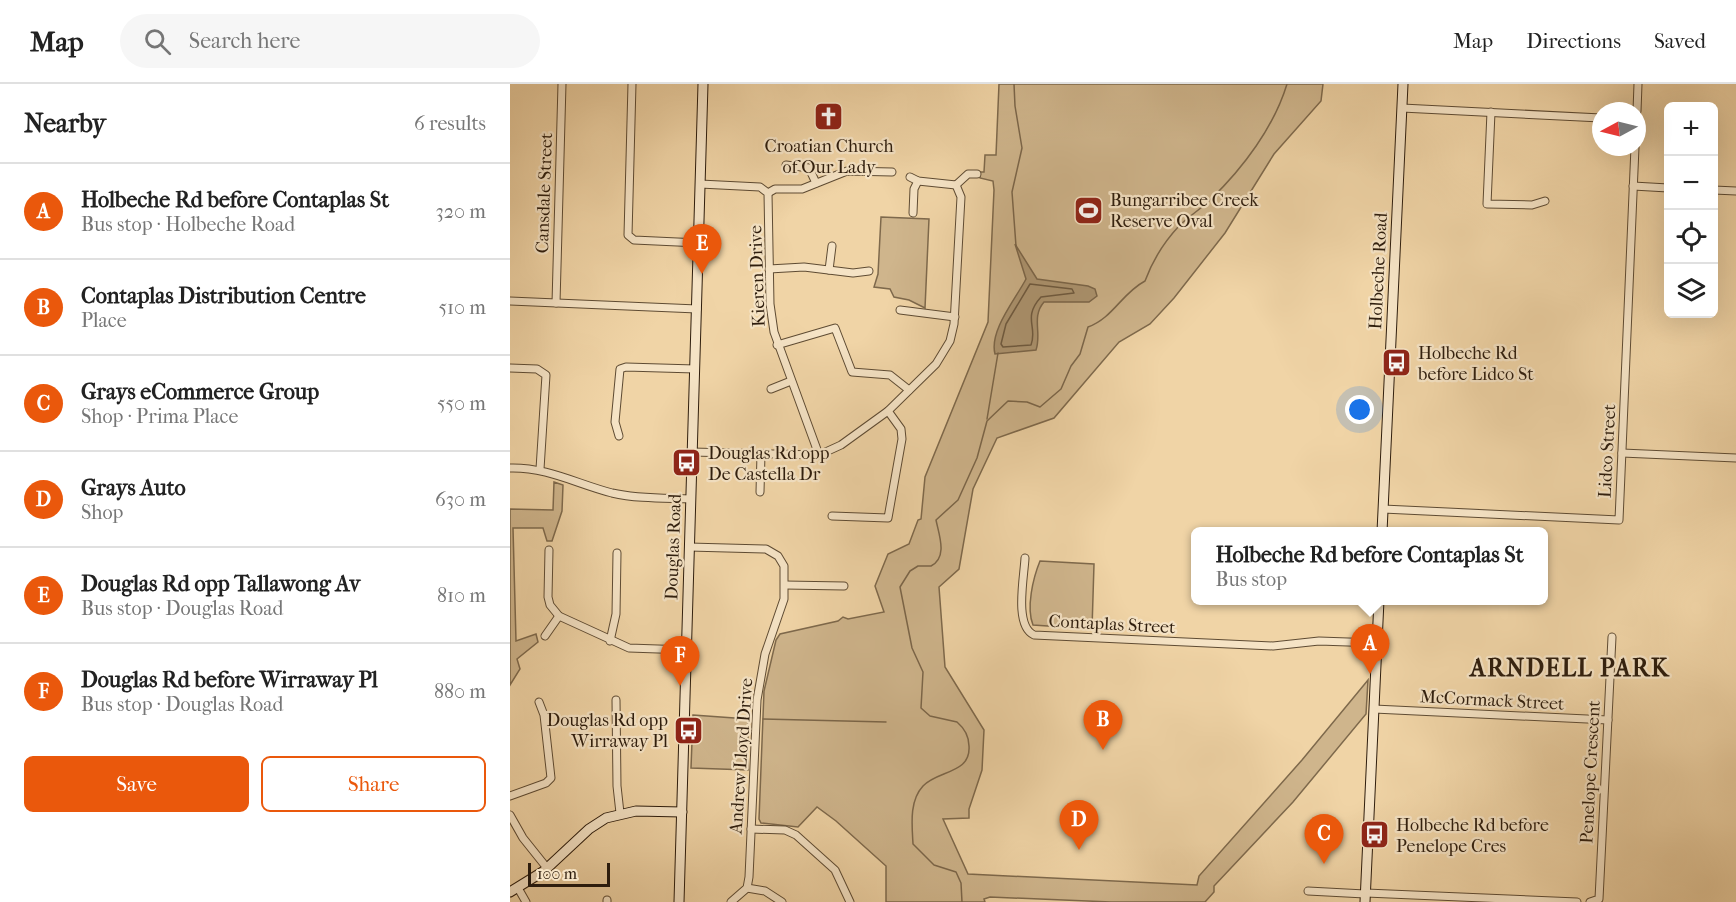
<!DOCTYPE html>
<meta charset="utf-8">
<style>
body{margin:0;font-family:"IM FELL French Canon",serif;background:#f6f6f6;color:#222}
.controls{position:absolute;right:18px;top:18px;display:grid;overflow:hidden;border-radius:9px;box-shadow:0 6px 24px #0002}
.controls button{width:54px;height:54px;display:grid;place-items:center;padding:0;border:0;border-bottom:2px solid #e0e0e0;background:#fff;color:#222;font:30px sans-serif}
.compass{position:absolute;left:1082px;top:18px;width:54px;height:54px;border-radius:50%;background:#fff;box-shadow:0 6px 24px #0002;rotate:263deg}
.scale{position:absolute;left:18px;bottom:15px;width:82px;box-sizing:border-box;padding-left:6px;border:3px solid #2e1d0d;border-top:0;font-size:16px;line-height:21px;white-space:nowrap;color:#2e1d0d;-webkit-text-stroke:4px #f5e3c5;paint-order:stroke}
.you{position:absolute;left:850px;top:326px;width:21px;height:21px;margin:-15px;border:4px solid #fff;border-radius:50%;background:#1a73e8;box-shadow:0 0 0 9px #1a73e833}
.badge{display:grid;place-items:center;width:39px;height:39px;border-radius:50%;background:#ea580c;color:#fff;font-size:20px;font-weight:700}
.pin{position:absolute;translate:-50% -50px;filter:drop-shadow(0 2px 3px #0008)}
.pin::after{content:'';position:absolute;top:32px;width:21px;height:18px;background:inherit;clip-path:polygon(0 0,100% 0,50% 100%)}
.popup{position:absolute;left:681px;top:443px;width:357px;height:78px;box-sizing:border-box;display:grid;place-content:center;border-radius:9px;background:#fff;filter:drop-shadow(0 2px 4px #0005);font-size:20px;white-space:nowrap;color:#767676}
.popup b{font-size:22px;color:#222}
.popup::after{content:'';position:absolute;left:50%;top:100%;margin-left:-12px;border:12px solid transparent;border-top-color:#fff}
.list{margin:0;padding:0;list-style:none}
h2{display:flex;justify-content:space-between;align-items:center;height:78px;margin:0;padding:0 24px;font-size:26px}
h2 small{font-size:20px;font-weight:400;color:#767676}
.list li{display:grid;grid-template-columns:39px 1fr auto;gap:18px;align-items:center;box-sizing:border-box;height:96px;padding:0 24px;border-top:2px solid #e0e0e0}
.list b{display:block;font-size:22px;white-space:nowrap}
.list p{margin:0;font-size:20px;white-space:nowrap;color:#767676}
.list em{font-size:20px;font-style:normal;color:#767676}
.actions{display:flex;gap:12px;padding:18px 24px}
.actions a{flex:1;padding:14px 0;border:2px solid #ea580c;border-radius:9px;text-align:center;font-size:21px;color:#ea580c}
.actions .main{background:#ea580c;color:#fff}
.icon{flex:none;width:33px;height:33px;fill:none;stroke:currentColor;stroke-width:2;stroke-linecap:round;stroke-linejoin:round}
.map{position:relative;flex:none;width:1226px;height:818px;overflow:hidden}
header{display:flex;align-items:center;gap:36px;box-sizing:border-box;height:84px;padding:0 30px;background:#fff;border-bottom:2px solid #e0e0e0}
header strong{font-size:28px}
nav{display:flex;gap:33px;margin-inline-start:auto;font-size:21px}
.search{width:420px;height:54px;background:#f6f6f6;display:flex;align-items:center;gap:15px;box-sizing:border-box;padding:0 21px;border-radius:33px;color:#767676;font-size:22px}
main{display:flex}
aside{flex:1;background:#fff}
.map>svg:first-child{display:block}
</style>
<header>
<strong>Map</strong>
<div class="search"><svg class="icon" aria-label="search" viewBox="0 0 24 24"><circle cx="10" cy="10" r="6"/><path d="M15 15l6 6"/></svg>Search here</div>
<nav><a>Map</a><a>Directions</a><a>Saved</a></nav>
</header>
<main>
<aside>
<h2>Nearby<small>6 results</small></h2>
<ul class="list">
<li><span class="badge">A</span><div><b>Holbeche Rd before Contaplas St</b><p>Bus stop · Holbeche Road</p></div><em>320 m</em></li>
<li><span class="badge">B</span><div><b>Contaplas Distribution Centre</b><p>Place</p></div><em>510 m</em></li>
<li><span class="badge">C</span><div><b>Grays eCommerce Group</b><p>Shop · Prima Place</p></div><em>550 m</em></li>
<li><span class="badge">D</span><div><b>Grays Auto</b><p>Shop</p></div><em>630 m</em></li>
<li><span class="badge">E</span><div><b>Douglas Rd opp Tallawong Av</b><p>Bus stop · Douglas Road</p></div><em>810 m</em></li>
<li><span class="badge">F</span><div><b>Douglas Rd before Wirraway Pl</b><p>Bus stop · Douglas Road</p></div><em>880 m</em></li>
</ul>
<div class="actions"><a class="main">Save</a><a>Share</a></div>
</aside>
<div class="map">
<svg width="1226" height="818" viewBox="0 0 1226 818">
<rect width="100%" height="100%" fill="#f0d4a6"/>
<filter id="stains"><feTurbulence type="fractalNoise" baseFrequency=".00333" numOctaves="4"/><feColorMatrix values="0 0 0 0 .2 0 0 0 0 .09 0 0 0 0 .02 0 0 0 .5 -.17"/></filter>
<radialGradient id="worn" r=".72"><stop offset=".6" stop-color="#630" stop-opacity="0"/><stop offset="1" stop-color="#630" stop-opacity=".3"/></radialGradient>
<g fill="#cfb58c" stroke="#7e694c" stroke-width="1.5">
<polygon points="489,0 813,0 811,17 764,70 715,149 664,214 640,240 609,258 544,334 487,354 463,405 449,485 429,503 435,583 474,646 472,686 459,725 459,734 433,735 458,790 687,801 689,792 792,676 858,596 856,630 783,718 704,802 704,808 695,818 601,818 480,813 474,815 475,818 376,818 376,782 326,737 307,723 288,743 251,739 249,735 254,607 266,556 270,550 328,537 333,533 338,535 374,528 365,502 378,470 399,460 408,436 411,435 415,393 478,238 484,106 483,97 470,94 470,88 474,88 475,71 486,71"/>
<polygon points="371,133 419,135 415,224 399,216 384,213 380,205 364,203 368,190"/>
<polygon points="44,398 53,401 52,427 42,457 37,457 33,444 3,444 6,557 26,550 28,558 7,575 10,585 0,601 0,425 43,426"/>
<path d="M 530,477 L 584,480 L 582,545 L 523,541 C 516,524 523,494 530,477 Z"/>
<polygon points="183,631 238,635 238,686 181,684"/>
</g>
<path fill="#ae9672" stroke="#7b664a" stroke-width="1.5" d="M 505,160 L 527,195 L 578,202 L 585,205 L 587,212 L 579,218 L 534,218 C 521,233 532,249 526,266 L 485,270 C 479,247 505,216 516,195 Z"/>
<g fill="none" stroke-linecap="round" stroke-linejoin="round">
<path stroke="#6e5a40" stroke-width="1.5" d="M 520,200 L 562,205 L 564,209 L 531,213 C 512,234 528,243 521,261 L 493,263 L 491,260 L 496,240 Z"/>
<g stroke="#7b664a" stroke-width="1.5">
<polyline points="504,0 505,22 512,64 502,108 506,162"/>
<polyline points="477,335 488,269"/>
<polyline points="253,635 376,638"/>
<path d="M 452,818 L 451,799 L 446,788 L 424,781 L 403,760 C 402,741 399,717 413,702 C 428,686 461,690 459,662 C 459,653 454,644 447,638 L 420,632 L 411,624 L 413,588 L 402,564 L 390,503 L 400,487 L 408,482 L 421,482 C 438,473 429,451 426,436 L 448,416 L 467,374 L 477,337 L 498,317 L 517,318 L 530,323 L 551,305 L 561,282 L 570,270 L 578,243 C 603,234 612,209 635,197 C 642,178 655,157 669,142 C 679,132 691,125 701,115 C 733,84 764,43 777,0"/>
</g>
<defs>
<g id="street">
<polyline points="122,0 118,151 124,156 189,159"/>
<polyline points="892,24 1091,34"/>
<polyline points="1127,27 1128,0"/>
<polyline points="981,28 977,120 1022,121 1035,117"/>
<polyline points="276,81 299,84 306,99"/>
<polyline points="400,93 408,97 446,101"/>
<polyline points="190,100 250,103 258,109 260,220 264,248 309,371"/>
<polyline points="446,101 458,90 467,90"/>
<polyline points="1123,102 1158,104"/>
<polyline points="1204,106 1226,107"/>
<polyline points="258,109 265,105 292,105 337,87 382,88"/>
<polyline points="403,129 404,105 408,97"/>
<polyline points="259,185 294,183 343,189 359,187"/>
<polyline points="319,186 322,162"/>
<polyline points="0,217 187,225"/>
<polyline points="46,219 52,0"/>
<polyline points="390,226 445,233"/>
<polyline points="267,261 325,244 342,288 380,291 399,306"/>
<polyline points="0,284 27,285 36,291 30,385"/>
<polyline points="261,305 281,297"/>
<polyline points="109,352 105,338 110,285 116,283 185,285"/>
<polyline points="182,368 309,371 331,361 378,327 426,280 440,257 444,240 451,113 446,101"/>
<polyline points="1112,369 1226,374"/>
<path d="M 0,384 C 37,383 67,400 102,409 C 128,415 155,414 181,415"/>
<polyline points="250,408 251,370"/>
<polyline points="873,425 1109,436 1125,63"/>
<polyline points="322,432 378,434 392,355 391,345 378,327"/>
<polyline points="179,463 256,465 268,472 274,482 274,515 255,570 247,616 239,793 237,804 221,818"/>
<polyline points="39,466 38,513 40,521 49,532 119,564 177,566"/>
<path d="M 515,474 C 514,494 504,542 524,551 L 763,562 L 809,557 L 867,559"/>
<polyline points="275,501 334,502"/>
<polyline points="35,552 49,532"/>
<polyline points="100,557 106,530 107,469"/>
<polyline points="106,616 107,702 110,729"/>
<polyline points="864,625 1098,636"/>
<polyline points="0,712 36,699 41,694 34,631 29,618"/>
<polyline points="0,731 13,754 37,784"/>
<polyline points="241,745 275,746 286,751 325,786 340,818"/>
<polyline points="8,804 16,818"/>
<polyline points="237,804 255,807 272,818"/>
<polyline points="798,807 855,810"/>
<polyline points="856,809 1067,818"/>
<polyline points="97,818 97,816"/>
<polyline points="1080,818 1089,815 1102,553"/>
</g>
<g id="secondary">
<polyline points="872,448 893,0"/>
<polyline points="0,808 34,787 79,745 96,734 126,727 172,728"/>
<polyline points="169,818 193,0"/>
<polyline points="855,818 869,516"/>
</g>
</defs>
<use href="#street" stroke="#5e4b33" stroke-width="9"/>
<use href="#secondary" stroke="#2e1d0d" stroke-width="11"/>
<use href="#street" stroke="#f5e3c5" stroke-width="7"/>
<use href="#secondary" stroke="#f5e3c5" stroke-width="9"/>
</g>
<defs>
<symbol id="church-square" viewBox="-11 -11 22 22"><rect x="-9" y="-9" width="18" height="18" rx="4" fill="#8f2418" stroke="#f5e3c5"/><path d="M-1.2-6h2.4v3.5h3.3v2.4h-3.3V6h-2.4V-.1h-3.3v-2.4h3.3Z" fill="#fff"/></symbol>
<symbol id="stadium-square" viewBox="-11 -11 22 22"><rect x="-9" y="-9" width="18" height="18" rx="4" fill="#8f2418" stroke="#f5e3c5"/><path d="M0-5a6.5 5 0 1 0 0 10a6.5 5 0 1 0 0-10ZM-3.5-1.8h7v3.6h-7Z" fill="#fff"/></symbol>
<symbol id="bus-square" viewBox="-11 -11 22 22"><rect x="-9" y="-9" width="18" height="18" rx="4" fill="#8f2418" stroke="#f5e3c5"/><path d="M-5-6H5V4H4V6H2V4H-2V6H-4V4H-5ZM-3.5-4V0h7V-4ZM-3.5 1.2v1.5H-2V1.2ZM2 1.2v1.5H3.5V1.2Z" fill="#fff"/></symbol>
</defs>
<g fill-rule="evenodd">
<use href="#church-square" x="302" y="16" width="33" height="33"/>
<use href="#stadium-square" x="562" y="110" width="33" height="33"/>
<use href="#bus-square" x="870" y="262" width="33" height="33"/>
<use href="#bus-square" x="160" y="362" width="33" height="33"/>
<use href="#bus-square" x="162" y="630" width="33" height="33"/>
<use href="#bus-square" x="848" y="734" width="33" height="33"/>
</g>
<g text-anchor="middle" stroke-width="4.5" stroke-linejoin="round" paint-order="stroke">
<g font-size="18" fill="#2e1d0d" stroke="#f5e3c5" text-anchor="start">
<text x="319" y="68" text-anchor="middle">Croatian Church<tspan x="319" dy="21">of Our Lady</tspan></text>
<text x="600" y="122">Bungarribee Creek<tspan x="600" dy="21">Reserve Oval</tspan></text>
<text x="908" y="275">Holbeche Rd<tspan x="908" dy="21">before Lidco St</tspan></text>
<text x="198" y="375">Douglas Rd opp<tspan x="198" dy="21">De Castella Dr</tspan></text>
<text x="158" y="642" text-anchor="end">Douglas Rd opp<tspan x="158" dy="21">Wirraway Pl</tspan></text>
<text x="886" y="747">Holbeche Rd before<tspan x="886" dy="21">Penelope Cres</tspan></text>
</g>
<g font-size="18" fill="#2e1d0d" stroke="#f5e3c5">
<text transform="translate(34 109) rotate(-88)" y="6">Cansdale Street</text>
<text transform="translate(868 187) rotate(-87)" y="6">Holbeche Road</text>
<text transform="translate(247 192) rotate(-92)" y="6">Kieren Drive</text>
<text transform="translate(1097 367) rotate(-87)" y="6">Lidco Street</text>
<text transform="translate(163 463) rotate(-88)" y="6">Douglas Road</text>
<text transform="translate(602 540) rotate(3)" y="6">Contaplas Street</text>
<text transform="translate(982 616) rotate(3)" y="6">McCormack Street</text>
<text transform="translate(231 672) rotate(-86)" y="6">Andrew Lloyd Drive</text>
<text transform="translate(1080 688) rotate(-87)" y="6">Penelope Crescent</text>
</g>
<g font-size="24" font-weight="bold" letter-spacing="1.5" fill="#2e1d0d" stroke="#f5e3c5">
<text x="1060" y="592">ARNDELL PARK</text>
</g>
</g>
<rect width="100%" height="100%" filter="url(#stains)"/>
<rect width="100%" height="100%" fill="url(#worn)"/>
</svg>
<div class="controls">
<button>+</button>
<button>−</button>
<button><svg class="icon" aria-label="locate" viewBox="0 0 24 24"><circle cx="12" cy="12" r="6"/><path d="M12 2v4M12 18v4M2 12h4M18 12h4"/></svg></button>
<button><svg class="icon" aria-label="layers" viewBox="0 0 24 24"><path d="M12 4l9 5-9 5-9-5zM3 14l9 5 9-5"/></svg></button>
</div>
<svg class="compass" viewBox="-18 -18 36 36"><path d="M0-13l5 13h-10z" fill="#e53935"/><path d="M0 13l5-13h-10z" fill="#767676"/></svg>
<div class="scale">100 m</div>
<div class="you"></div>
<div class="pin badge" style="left:860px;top:590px">A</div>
<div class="popup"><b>Holbeche Rd before Contaplas St</b>Bus stop</div>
<div class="pin badge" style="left:593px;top:666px">B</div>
<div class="pin badge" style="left:814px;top:780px">C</div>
<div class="pin badge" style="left:569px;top:766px">D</div>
<div class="pin badge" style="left:192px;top:190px">E</div>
<div class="pin badge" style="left:170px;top:602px">F</div>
</div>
</main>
